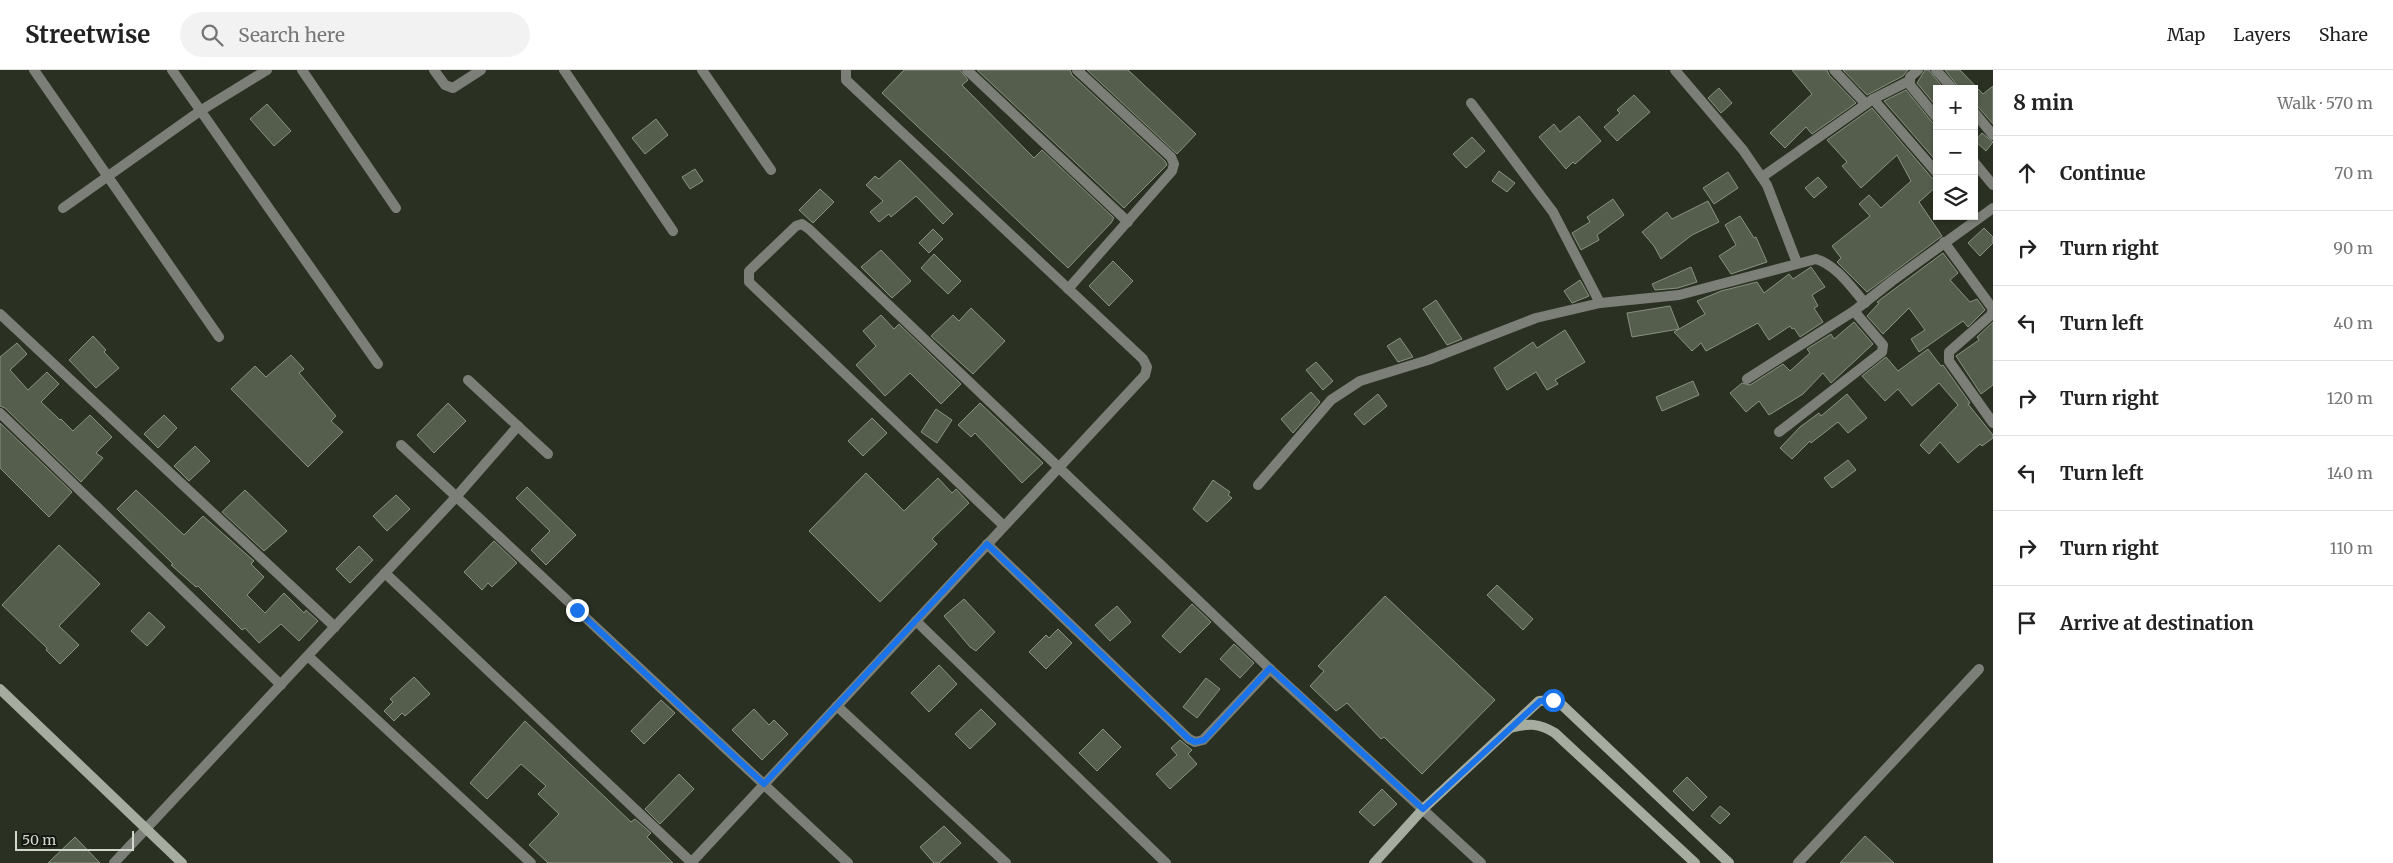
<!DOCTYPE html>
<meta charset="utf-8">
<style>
body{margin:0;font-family:Merriweather,serif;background:#f2f2f2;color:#222}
.controls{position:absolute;right:15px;top:15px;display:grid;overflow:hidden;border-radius:0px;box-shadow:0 1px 4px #0004}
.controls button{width:45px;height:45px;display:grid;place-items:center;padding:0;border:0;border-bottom:1px solid #e0e0e0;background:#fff;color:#222;font:25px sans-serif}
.scale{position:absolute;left:15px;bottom:12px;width:119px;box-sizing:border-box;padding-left:5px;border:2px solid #d3d8cf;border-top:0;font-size:14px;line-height:18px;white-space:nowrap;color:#d3d8cf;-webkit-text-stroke:4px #151811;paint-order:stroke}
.stop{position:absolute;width:15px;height:15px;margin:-11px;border:4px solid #1a73e8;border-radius:50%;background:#fff}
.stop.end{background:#1a73e8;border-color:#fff;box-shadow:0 1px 5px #0008}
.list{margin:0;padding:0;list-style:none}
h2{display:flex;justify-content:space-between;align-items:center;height:65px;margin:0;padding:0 20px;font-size:21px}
h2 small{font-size:16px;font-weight:400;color:#767676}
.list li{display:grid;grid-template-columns:32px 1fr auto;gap:15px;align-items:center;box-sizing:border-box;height:75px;padding:0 20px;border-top:1px solid #e0e0e0}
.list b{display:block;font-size:19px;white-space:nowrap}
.list em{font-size:16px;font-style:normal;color:#767676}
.icon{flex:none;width:28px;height:28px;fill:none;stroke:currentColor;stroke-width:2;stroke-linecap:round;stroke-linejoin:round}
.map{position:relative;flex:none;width:1993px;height:793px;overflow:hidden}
header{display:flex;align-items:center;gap:30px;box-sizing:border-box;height:70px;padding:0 25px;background:#fff;border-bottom:1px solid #e0e0e0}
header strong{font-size:24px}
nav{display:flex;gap:28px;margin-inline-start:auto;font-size:18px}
.search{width:350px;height:45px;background:#f2f2f2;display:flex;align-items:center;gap:12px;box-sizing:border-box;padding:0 18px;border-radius:28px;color:#767676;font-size:19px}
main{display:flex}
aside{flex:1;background:#fff}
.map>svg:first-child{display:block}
</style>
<header>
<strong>Streetwise</strong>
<div class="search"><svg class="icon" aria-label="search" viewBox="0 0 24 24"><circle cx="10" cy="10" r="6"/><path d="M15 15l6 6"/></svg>Search here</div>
<nav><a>Map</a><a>Layers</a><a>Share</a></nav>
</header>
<main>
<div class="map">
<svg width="1993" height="793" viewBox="0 0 1993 793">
<rect width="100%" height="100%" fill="#2a3122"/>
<g fill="#555e4d" stroke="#899280">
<polygon points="904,0 960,0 968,10 962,15 1034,88 1042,80 1114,148 1111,153 1068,198 882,23"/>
<polygon points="977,0 1070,0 1072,5 1165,91 1167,95 1124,138"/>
<polygon points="1087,0 1128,0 1196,64 1177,84"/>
<polygon points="1792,0 1827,0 1829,5 1856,33 1812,64 1806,57 1785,78 1770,63 1812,24"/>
<polygon points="1843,0 1908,0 1903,6 1867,25"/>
<polygon points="1925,0 1929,0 1944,19 1937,19 1936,36 1917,13"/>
<polygon points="1945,0 1960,0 1983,24 1993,16 1993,54 1979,38 1974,35 1974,19 1960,19"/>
<polygon points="1719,18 1732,33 1721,43 1708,28"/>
<polygon points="1906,20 1932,52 1937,55 1937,92 1884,31"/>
<polygon points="1634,25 1650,42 1617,71 1604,57 1620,43 1617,40"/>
<polygon points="267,34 291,61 274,76 250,49"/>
<polygon points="1872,38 1932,108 1937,110 1937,116 1919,132 1942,166 1867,222 1837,192 1841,188 1832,176 1870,146 1859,134 1869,125 1881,138 1911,111 1897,85 1861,118 1842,96 1847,92 1827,70"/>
<polygon points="1579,46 1601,71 1575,94 1573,92 1566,99 1539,67 1554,54 1560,62"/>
<polygon points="656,49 668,65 645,84 632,68"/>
<polygon points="1982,63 1993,72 1986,81 1975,71"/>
<polygon points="1472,67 1485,81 1466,98 1453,84"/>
<polygon points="900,90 953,144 943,154 916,126 891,147 889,144 879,152 870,142 883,131 866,115 875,106 879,109"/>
<polygon points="695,99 703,111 690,119 682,107"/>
<polygon points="1499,101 1515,113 1507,122 1492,111"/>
<polygon points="1728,102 1738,118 1714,134 1703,118"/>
<polygon points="1818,107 1827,117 1814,128 1805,118"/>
<polygon points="820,119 834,132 813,153 799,140"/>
<polygon points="1613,129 1624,145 1597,165 1599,170 1581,180 1572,163 1590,152 1587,147"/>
<polygon points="1708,131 1719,152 1692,165 1661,189 1654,176 1642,162 1667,142 1672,149"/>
<polygon points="1740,146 1754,168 1756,167 1767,192 1731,204 1719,186 1736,175 1725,155"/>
<polygon points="1984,158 1993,167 1993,173 1980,186 1968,173"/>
<polygon points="933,159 943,169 929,183 919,173"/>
<polygon points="881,180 911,211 892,228 861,197"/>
<polygon points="1943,183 1958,203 1950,210 1970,232 1977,229 1985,240 1968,257 1963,251 1919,282 1911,269 1925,260 1909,238 1883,264 1867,246 1879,233 1877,232"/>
<polygon points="934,184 961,211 948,224 921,198"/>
<polygon points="1113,191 1133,211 1109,236 1089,216"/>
<polygon points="1691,197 1697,212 1678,218 1655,220 1652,214"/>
<polygon points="1811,197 1825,217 1812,225 1818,236 1814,238 1823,252 1800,267 1794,258 1792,259 1790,256 1769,270 1758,253 1706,281 1701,273 1692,281 1674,262 1705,244 1697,231 1721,221 1757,212 1764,223 1789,204 1793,209"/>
<polygon points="1580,210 1589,226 1572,233 1564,221"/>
<polygon points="1436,230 1462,269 1447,275 1423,239"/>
<polygon points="1670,236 1679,259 1632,267 1627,243"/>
<polygon points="971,238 1005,271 973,304 931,266 953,245 959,251"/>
<polygon points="881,245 894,259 899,254 961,314 941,334 910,303 885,326 856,295 876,276 863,261"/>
<polygon points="1854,252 1873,274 1831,313 1823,303 1803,324 1769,345 1759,331 1746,342 1730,323 1742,313 1750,315 1783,294 1790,301 1810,283 1807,279 1831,264 1834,269"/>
<polygon points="1993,252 1993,315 1981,324 1956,286 1979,270 1977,267"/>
<polygon points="1565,260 1585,292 1555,310 1558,314 1547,320 1536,302 1507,320 1494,298 1533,272 1537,278"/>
<polygon points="93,266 106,280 104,282 119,298 96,318 69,290"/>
<polygon points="1400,268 1413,287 1398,292 1387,276"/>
<polygon points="17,273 27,284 10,300 28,320 47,302 59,314 41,332 60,350 61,349 73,361 90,345 112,367 96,383 103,388 81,412 5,338 0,336 0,287"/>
<polygon points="1928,279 1941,296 1943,295 1970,333 1968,334 1993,365 1993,368 1982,376 1980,374 1958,393 1940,372 1929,384 1920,375 1958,335 1939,313 1912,336 1898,319 1885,331 1862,306 1886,287 1898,301"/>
<polygon points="291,285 304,299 299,303 336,346 331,351 343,362 308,397 231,319 255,296 266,307"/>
<polygon points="1316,292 1333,311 1323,320 1306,300"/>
<polygon points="1693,311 1699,325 1662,341 1656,327"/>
<polygon points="1311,322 1320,332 1293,363 1281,349"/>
<polygon points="1378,324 1387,336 1364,355 1354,344"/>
<polygon points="1847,324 1867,348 1848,363 1838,352 1811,373 1810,371 1792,389 1780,378 1800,357 1819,343 1821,346"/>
<polygon points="448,333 466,351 434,383 417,365"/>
<polygon points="980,333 1043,393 1022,413 975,363 971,367 958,355"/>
<polygon points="936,339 952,350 937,373 921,362"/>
<polygon points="164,345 177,358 158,378 144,364"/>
<polygon points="872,348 887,363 863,386 848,371"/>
<polygon points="0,353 72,422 49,447 0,398"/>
<polygon points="195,376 210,391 189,411 174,396"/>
<polygon points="1848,390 1856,400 1832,418 1824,408"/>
<polygon points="866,403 904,441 938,408 952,423 956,419 969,433 932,469 937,474 880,532 809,461"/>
<polygon points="1213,410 1230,422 1228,425 1232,428 1207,452 1193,439"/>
<polygon points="527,417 576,465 546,495 531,480 550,461 516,428"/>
<polygon points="136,420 184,465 203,446 254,491 251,494 264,507 247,525 265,543 284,523 304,543 306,540 318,551 299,571 281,554 259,573 245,558 242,560 198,516 196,517 171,495 173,494 117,439"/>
<polygon points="245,420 287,461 264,481 222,442"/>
<polygon points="396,425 410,439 387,461 373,446"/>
<polygon points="494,471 517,493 492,517 488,513 482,520 464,502"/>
<polygon points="59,475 100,514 59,556 79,575 60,594 46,580 47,578 2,535"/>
<polygon points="359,476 373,490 350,513 336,499"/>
<polygon points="1497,515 1533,549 1523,560 1487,525"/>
<polygon points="1385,526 1495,630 1422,704 1384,667 1381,669 1347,633 1336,641 1310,616 1324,601 1318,596"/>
<polygon points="964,529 995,562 976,581 970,577 944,546"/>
<polygon points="1192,534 1211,552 1180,583 1162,566"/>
<polygon points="1117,536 1131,552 1110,571 1095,555"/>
<polygon points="149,542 165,557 147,576 131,561"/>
<polygon points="1058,559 1072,573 1046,599 1029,582 1046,565 1049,568"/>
<polygon points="1234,574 1254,593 1240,608 1220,589"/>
<polygon points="939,595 957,614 929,642 911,623"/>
<polygon points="414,607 430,624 405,646 402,643 394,651 384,641 393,632 390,629"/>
<polygon points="1206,608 1220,619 1197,648 1183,637"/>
<polygon points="661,630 675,643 644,674 631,661"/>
<polygon points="754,639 769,655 774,650 788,664 762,690 732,660"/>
<polygon points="981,639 996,654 970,679 955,664"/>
<polygon points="525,651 631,752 635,749 651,763 647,767 673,793 548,793 529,775 559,744 538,724 546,716 521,694 487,729 470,713"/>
<polygon points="1103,659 1121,677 1097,701 1079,683"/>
<polygon points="1180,670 1192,680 1188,684 1197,694 1170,719 1156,704 1177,685 1171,678"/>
<polygon points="679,704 694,719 660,754 645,739"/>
<polygon points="1687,707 1707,727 1693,741 1673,721"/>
<polygon points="1382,719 1397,734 1374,756 1359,742"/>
<polygon points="1720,736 1730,744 1720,754 1711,746"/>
<polygon points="944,756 961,773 939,793 934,793 920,777"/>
<polygon points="1865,766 1894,793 1840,793"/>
<polygon points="75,767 100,793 48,793"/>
</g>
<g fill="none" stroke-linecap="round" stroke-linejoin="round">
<g stroke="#7b7f77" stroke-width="10">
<polyline points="34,0 219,267"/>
<polyline points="172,0 378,294"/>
<polyline points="302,0 396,138"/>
<polyline points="434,0 445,15 453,18 481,0"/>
<polyline points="564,0 673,161"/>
<polyline points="702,0 771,100"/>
<polyline points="967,0 1128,152"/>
<polyline points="1675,0 1743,80 1767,115 1797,193"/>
<polyline points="1834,0 1866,34 1873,29 1937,103"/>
<polyline points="1918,0 1910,7 1910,15 1937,48"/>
<polyline points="1936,0 1953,19"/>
<polyline points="1873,29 1909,11"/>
<polyline points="1471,33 1553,142 1600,233"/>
<polyline points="1974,42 1993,65"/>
<polyline points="1974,92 1993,115"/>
<polyline points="1762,107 1866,34"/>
<polyline points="63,138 200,41 267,0"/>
<polyline points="1944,172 1993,239 1991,245 1949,282 1949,291 1993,353"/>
<polyline points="1068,219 1172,101 1174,94 1171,87 1077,0"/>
<polyline points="0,244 335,557"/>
<polyline points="1747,309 1854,241 1892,211 1993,138"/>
<polyline points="468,310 548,384"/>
<polyline points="0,343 281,615"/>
<polyline points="1779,362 1882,282 1883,275 1854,241"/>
<polyline points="401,375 848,793"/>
<path d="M 1258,415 L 1331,330 L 1360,311 L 1428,290 L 1536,248 L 1600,233 L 1679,225 L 1816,189 C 1836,195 1851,217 1865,233"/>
<polyline points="1004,456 749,212 749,201 796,156 802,154 809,159 1270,599 1481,793"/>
<polyline points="987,474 1189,669 1195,672 1203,670 1270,599"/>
<polyline points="385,503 692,793"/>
<polyline points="916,551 1166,793"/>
<polyline points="308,586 531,793"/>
<polyline points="837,636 1006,793"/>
<polyline points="114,793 456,427 518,356"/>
<polyline points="691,793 1145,305 1147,297 1143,289 846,10 846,0"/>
<polyline points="1798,793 1979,599"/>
</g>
<g stroke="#a6aca0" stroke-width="10">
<polyline points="0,619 182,793"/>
<path d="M 1510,658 C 1528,653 1539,653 1555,663 L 1695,793"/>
<polyline points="1374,793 1423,739 1539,631 1553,630 1562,635 1729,793"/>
</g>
</g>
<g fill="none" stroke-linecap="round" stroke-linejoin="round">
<polyline stroke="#1a73e8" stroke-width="6" points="577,540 764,714 987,474 1189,669 1195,672 1204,670 1270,598 1423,739 1540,631 1553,630"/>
</g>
</svg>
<div class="controls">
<button>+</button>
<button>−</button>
<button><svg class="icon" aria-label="layers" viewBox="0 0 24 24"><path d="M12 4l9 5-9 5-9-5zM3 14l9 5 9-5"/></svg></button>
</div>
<div class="scale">50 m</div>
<div class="stop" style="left:1553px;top:630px"></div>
<div class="stop end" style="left:577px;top:540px"></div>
</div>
<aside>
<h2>8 min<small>Walk · 570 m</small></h2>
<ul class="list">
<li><svg class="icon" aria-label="ahead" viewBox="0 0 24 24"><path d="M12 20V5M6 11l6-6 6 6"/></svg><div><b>Continue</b></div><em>70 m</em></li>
<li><svg class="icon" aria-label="right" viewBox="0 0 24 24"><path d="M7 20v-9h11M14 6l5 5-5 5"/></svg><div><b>Turn right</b></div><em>90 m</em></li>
<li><svg class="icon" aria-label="left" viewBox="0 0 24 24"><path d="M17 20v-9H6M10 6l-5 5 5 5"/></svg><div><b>Turn left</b></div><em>40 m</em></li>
<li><svg class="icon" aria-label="right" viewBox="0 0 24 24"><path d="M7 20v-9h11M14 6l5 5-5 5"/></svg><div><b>Turn right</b></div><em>120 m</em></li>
<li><svg class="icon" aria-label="left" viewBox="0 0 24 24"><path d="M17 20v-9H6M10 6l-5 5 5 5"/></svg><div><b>Turn left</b></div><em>140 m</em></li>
<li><svg class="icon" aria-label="right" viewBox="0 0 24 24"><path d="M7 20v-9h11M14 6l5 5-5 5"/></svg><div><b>Turn right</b></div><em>110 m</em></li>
<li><svg class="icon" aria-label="arrive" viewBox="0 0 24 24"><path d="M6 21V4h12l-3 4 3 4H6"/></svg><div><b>Arrive at destination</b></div></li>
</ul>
</aside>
</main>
